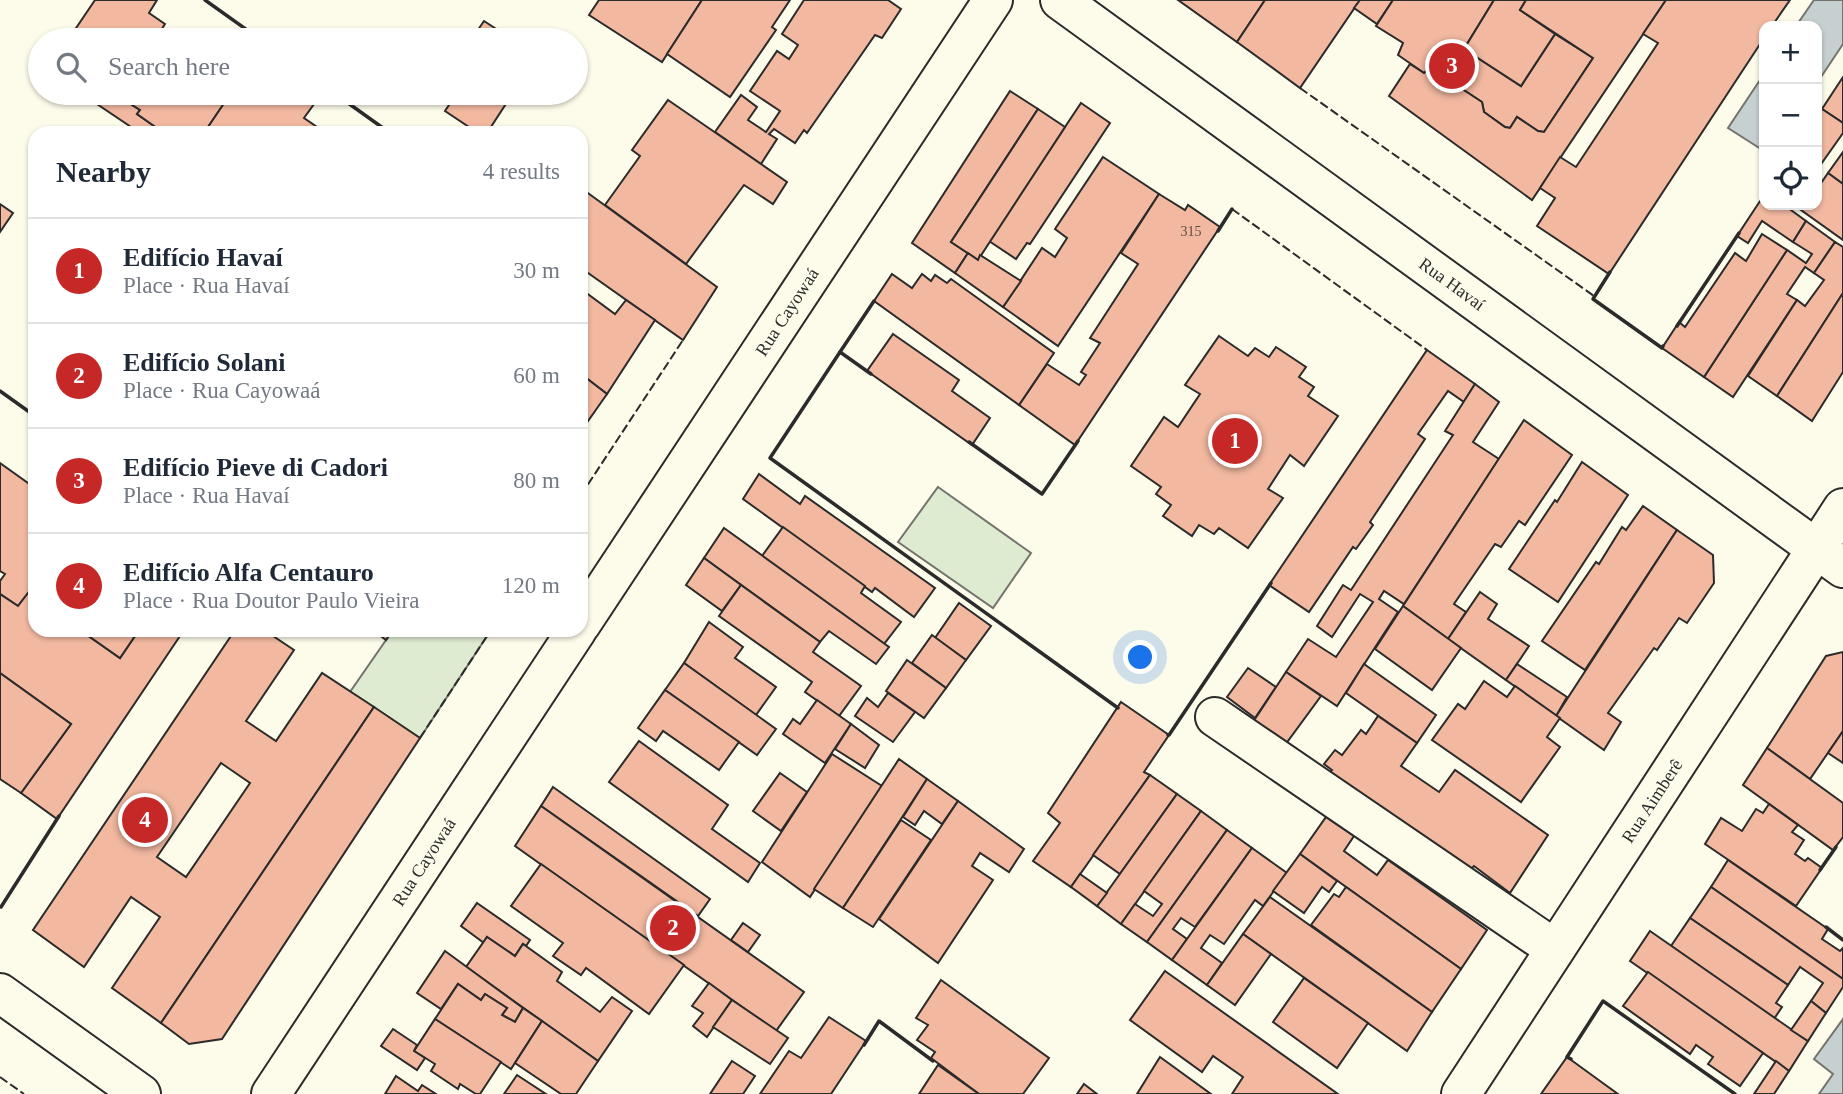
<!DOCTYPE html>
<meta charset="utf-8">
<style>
body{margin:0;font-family:"Times New Roman",serif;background:#f2f2f3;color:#1f2937}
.controls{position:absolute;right:21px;top:21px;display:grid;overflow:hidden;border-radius:14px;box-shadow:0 2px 5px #0004}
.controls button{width:63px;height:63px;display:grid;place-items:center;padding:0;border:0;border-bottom:2px solid #e0e1e3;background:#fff;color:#1f2937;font:35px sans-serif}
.you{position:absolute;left:1141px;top:658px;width:24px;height:24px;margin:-18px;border:5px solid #fff;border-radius:50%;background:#1a73e8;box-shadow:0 0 0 10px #1a73e833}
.badge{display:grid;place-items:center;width:46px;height:46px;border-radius:50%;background:#c62828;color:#fff;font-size:23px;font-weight:700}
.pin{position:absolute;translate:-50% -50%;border:4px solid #fff;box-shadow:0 2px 7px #0006}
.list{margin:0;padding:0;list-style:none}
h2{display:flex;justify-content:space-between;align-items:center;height:91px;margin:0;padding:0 28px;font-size:30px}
h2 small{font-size:23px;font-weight:400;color:#747a83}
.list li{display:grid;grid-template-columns:46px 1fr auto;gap:21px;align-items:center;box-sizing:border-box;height:105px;padding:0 28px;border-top:2px solid #e0e1e3}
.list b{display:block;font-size:26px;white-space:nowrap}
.list p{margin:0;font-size:23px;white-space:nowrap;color:#747a83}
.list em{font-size:23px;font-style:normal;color:#747a83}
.icon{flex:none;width:38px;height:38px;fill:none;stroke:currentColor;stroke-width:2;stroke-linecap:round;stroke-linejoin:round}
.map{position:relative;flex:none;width:1843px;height:1094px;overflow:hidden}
.search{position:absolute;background:#fff;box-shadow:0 2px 5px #0004;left:28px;top:28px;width:560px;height:77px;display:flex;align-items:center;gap:18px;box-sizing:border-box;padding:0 24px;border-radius:38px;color:#747a83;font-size:26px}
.panel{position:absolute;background:#fff;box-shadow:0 2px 5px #0004;left:28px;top:126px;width:560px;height:511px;border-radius:21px}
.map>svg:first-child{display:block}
</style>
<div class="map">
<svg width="1843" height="1094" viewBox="0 0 1843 1094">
<rect width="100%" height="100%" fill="#fdfbea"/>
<g fill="#deebd1" stroke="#74746e" stroke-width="2">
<polygon points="938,487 1031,553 993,608 898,542"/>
<polygon points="393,630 491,630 420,738 350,692"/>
</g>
<g fill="#c7d0d0" stroke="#74746e" stroke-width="2">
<polygon points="1814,0 1843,0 1843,44 1817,83 1817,26 1796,26"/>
<polygon points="1764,74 1764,151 1728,128"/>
<polygon points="1843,1019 1843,1094 1819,1094 1833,1074 1814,1059"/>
</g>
<g fill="#f2b8a0" stroke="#2b2b2b" stroke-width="2" fill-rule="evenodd">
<polygon points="95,0 157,0 149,13 165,24 158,35 166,40 68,40"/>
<polygon points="599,0 702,0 662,62 589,15"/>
<polygon points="702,0 790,0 772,27 776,30 730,97 667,54"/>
<polygon points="804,0 888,0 901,9 882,38 875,35 807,133 804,130 795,143 774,129 769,134 777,139 761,164 715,132 741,95 757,107 748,120 766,132 780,111 750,91 777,51 789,59 798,45 782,34"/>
<polygon points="1178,0 1265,0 1237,42"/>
<polygon points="1265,0 1360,0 1300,88 1237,42"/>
<polygon points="1360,0 1393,0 1377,24 1354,8"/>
<polygon points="1393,0 1494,0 1464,49 1521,86 1555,34 1593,58 1544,132 1538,131 1517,117 1510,128 1505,127 1484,112 1482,102 1435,71 1430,68 1424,73 1398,55 1403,43 1376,26"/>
<polygon points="1494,0 1526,0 1520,10 1555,34 1521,86 1464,49"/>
<polygon points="1526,0 1666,0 1532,200 1389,96 1410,64 1424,73 1430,68 1482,102 1484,112 1505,127 1510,128 1517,117 1538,131 1544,132 1593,58 1520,10"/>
<polygon points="1666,0 1790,0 1772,26 1764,26 1764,38 1609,274 1537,226 1555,198 1540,188 1560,157 1576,167 1658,43 1643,34"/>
<polygon points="484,21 513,40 471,40"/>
<polygon points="1843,77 1843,123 1822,109"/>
<polygon points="1010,91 1038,109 951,242 968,253 955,273 912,243"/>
<polygon points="96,93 105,93 115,100 118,96 140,110 137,114 154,126 149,133 140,133 91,100"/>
<polygon points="105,93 231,93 204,133 149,133 154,126 137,114 140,110 118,96 115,100"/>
<polygon points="231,93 236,96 239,93 322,93 304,118 317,127 312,133 204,133"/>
<polygon points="457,93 513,93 487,133 478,133 445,111"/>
<polygon points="668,100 787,182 773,204 744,185 686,264 605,205 640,156 632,150"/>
<polygon points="1081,103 1110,123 1030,244 1027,243 1016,259 989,241"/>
<polygon points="1038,109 1065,127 978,260 951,242"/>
<polygon points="1822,109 1843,123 1843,133 1819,167 1817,166 1817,117"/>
<polygon points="1843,152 1843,184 1828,173"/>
<polygon points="1103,157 1159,194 1058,346 1003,307 1042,248 1055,257 1067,238 1055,229"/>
<polygon points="1828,173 1843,184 1843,240 1801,210 1805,205 1817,205 1817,189"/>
<polygon points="581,188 717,287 683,340 581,268"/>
<polygon points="1159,194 1185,210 1188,205 1220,227 1075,445 1019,405 1047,364 1079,385 1086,375 1081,372 1100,343 1090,338 1138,264 1121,253"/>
<polygon points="1764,195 1764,205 1784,205 1806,221 1793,242 1762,221 1748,243 1737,236"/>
<polygon points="0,204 13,213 0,232"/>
<polygon points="1806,221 1835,242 1814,273 1805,267 1787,294 1797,300 1733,397 1704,377 1787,250 1806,263 1812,254 1793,242"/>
<polygon points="1762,234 1787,250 1704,377 1662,348 1679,322 1685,327 1735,253 1746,261"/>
<polygon points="1835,242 1843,247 1843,293 1777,396 1748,376 1797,300 1805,306 1824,280 1814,273"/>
<polygon points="968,253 978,260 980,255 1021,281 1003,307 955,273"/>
<polygon points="892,274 912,288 922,274 931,281 935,275 947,283 951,279 1054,353 1019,405 874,301"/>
<polygon points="581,289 615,314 626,300 655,320 607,394 581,374"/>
<polygon points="1843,293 1843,372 1812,421 1777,396"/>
<polygon points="893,334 959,380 952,391 990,418 972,445 867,371"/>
<polygon points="1219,336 1248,356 1255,348 1269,357 1276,347 1306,367 1299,377 1314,387 1308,396 1338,416 1304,466 1290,455 1268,489 1283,498 1248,548 1219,528 1214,534 1199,525 1192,536 1163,516 1171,505 1156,494 1161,487 1131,466 1164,417 1178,427 1200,394 1185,385"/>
<polygon points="1427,350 1475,384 1464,402 1448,391 1418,434 1425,439 1370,522 1373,525 1356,549 1353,547 1309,612 1269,585"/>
<polygon points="581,374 607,394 581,431"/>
<polygon points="1475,384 1499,402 1473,442 1499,459 1404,604 1384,591 1379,599 1398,612 1337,706 1286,672 1308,639 1336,657 1373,602 1360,594 1332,637 1317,626 1343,585 1351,590 1453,435 1445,431"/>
<polygon points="1524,420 1572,455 1525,525 1519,521 1501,547 1495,544 1454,604 1466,612 1448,639 1403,606"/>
<polygon points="1582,462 1628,495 1558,602 1509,569 1555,500 1557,502"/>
<polygon points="0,463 35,488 35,598 28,593 18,606 0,594 0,581 5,574 0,571"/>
<polygon points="759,474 800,504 805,496 935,588 914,617 875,588 872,592 743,499"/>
<polygon points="1643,506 1677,530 1585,670 1542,641 1596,562 1599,564 1622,527 1626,530"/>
<polygon points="783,527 865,586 861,593 901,622 884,644 762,556"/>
<polygon points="724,528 889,647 876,664 829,631 820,642 704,558"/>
<polygon points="1677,530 1713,555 1714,583 1687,623 1679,618 1657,650 1654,648 1608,713 1621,722 1604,750 1556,716"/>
<polygon points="704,558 741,585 722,611 686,585"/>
<polygon points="741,585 820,642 813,652 861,686 839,716 805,692 812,682 719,616"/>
<polygon points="1480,592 1497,604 1488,619 1529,646 1506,680 1448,639"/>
<polygon points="28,593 35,598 35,630 80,630 120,658 139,630 184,630 57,819 21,793 71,724 0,673 0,594 18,606"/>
<polygon points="959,603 991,626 966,660 935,638"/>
<polygon points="1403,606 1461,648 1432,690 1375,649"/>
<polygon points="709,622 743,647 735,658 776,687 756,715 684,663"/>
<polygon points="80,630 139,630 120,658"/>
<path d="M 235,630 L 264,630 L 294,650 L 246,721 L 276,741 L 322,673 L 374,707 L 161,1023 L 112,988 L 160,917 L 131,897 L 84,967 L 33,930 ZM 221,763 L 250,783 L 186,877 L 157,857 Z"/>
<polygon points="373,630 393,630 386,640"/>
<polygon points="932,635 966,660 946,688 912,663"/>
<polygon points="1843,652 1843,731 1810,779 1767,748 1826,656"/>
<polygon points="907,660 946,688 924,718 886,691"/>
<polygon points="684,663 776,729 757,755 665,690"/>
<polygon points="1364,664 1436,715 1417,743 1346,693"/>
<polygon points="1517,664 1567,697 1556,716 1506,680"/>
<polygon points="1248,668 1276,687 1255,718 1227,697"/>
<polygon points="1286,672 1321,696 1285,745 1253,722"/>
<polygon points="0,673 71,724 21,793 0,779"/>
<polygon points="1484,681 1507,697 1515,686 1560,718 1547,737 1560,747 1521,802 1432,740 1458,704 1465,709"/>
<polygon points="665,690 739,742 719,770 663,731 656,741 638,728"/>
<polygon points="888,693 915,712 893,742 855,716 867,698 878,707"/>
<polygon points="817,700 851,724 825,763 783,734 793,719 800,724"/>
<polygon points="1121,702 1169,735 1144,772 1150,775 1071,887 1033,861 1060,823 1048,813"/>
<polygon points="374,707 420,738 222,1039 189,1044 161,1023"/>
<polygon points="1378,716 1417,743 1401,766 1439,792 1455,770 1548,835 1510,893 1474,866 1466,874 1329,773 1332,770 1324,764 1335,750 1342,755 1361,730 1366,734"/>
<polygon points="851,724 879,745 865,768 835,749"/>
<polygon points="1843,731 1843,763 1828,753"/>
<polygon points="639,741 728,805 712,829 760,863 748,882 609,782"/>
<polygon points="1767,748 1843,803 1843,837 1833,850 1743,785"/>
<polygon points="832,754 882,786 810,897 762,862"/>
<polygon points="899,759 927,779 843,908 814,889"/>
<polygon points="780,773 807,792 781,831 753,811"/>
<polygon points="1150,775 1177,794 1120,874 1093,855"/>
<polygon points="927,779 958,801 942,824 924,811 915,825 903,817"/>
<polygon points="553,787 710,899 698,916 541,806"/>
<polygon points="1177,794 1201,811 1121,924 1097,906"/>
<polygon points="958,801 1024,849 1009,872 980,853 972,866 993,880 938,963 879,919"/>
<polygon points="1769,804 1798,825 1792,832 1804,840 1795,854 1805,861 1808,858 1822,868 1796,906 1705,844 1721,818 1742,831 1756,809 1763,813"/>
<polygon points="541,806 804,992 776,1031 515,846"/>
<polygon points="1201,811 1227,830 1147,942 1121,924 1135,904 1153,916 1162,904 1144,891"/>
<polygon points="1326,817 1354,836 1344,851 1377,875 1388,860 1487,930 1461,969 1300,854"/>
<polygon points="901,820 931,840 873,927 843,908"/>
<polygon points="1227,830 1252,848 1195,927 1181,918 1173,929 1187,939 1172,960 1147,942"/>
<polygon points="1252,848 1287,873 1263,906 1255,900 1224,944 1210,935 1201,948 1222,963 1207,985 1172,960"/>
<polygon points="1300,854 1337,881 1329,892 1322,887 1304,913 1273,891"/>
<polygon points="1728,860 1828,929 1822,939 1840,951 1843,948 1843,979 1711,887"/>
<polygon points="541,864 684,965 649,1014 586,968 581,975 553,956 563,943 511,906"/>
<polygon points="1080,874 1107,893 1097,906 1071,887"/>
<polygon points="1346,887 1461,969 1432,1012 1311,925 1334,894 1339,897"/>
<polygon points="1711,887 1843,979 1843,987 1826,1013 1811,1001 1823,983 1800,967 1788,985 1690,918"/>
<polygon points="1270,897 1432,1012 1407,1051 1243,934"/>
<polygon points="477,903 530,940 526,946 523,944 515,956 487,937 484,943 461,926"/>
<polygon points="1690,918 1788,985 1776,1003 1782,1007 1774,1019 1671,946"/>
<polygon points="743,923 760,935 748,952 731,940"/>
<polygon points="1650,931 1808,1041 1789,1071 1630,961"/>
<polygon points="1243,934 1271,954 1235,1005 1207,985"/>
<polygon points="487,937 515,956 523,944 562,972 557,981 600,1012 612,997 632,1011 598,1061 466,967"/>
<polygon points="445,951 523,1008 515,1022 502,1015 507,1008 485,994 481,1000 458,984 441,1009 417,993"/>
<polygon points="1165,971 1338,1094 1232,1094 1243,1077 1213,1056 1202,1072 1130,1020"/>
<polygon points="1648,972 1763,1053 1740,1086 1708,1064 1713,1057 1696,1045 1690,1054 1623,1006"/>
<polygon points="1304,978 1368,1023 1337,1068 1273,1022"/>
<polygon points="941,980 1049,1058 1023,1094 979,1094 931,1058 935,1052 917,1040 928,1025 916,1018"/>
<polygon points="709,983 732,1000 707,1037 693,1026 703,1013 692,1006"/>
<polygon points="458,984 481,1000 485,994 507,1008 502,1015 515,1022 523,1008 542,1021 511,1069 435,1019"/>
<polygon points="732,1000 788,1038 770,1064 713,1027"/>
<polygon points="1811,1001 1826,1013 1808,1041 1791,1030"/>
<polygon points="829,1017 866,1041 831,1094 760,1094 789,1051 801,1058"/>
<polygon points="435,1019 501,1062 480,1094 476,1094 460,1084 458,1089 431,1071 435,1064 414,1051"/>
<polygon points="542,1021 598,1061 576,1094 561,1094 515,1063"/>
<polygon points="393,1029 417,1045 414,1051 425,1058 417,1070 381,1046"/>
<polygon points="1160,1057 1211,1094 1137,1094"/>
<polygon points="1567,1057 1600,1081 1618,1094 1541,1094"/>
<polygon points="732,1061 755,1076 743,1094 710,1094"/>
<polygon points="1776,1061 1789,1071 1774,1094 1754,1094"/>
<polygon points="938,1065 979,1094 919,1094"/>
<polygon points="517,1075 546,1094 504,1094"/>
<polygon points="396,1076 418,1091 422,1085 436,1094 385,1094"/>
<polygon points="1084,1084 1097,1094 1077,1094"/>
</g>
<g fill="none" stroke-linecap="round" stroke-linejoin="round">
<defs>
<g id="street">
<polyline points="1060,0 1843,568"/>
<polyline points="581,624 993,0"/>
<polyline points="1215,717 1555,949"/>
<polyline points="0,993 141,1094"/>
<polyline points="271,1094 577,630"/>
<polyline points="1461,1094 1843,508"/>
</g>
</defs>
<use href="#street" stroke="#2b2b2b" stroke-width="42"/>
<use href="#street" stroke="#fdfbea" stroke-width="38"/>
<g stroke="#2b2b2b" stroke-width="2" stroke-dasharray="9 3.5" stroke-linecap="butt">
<polyline points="1300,88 1594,296"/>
<polyline points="1232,209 1427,350"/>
<polyline points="581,495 683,340"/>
<polyline points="420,738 491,630"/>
<polyline points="0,907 1,907"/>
<polyline points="0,1077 24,1094"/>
</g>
<g stroke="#2b2b2b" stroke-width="3.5">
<polyline points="205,0 261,40"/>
<polyline points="334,93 390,133"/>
<polyline points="1218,231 1232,209"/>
<polyline points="1610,272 1593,299 1662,348 1663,346"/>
<polyline points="1677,326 1739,233"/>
<polyline points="840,352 874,301"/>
<polyline points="871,374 840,352 770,458 1118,708"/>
<polyline points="0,391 35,416"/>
<polyline points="969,442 1042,494 1078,441"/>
<polyline points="1168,735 1169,735 1271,583"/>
<polyline points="1820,870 1836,847"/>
<polyline points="1,907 59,816"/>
<polyline points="1826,927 1843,940"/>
<polyline points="864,1045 879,1021 933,1061"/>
<polyline points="1571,1059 1567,1057 1603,1001 1735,1094"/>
</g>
</g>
<g text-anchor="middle" stroke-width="5" stroke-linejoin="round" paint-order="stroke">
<g font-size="14" fill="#5d4e48">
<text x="1191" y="236">315</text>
</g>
<g font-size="18" fill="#2b2b2b" stroke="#fdfbea">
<text transform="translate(1452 284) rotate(36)" y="6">Rua Havaí</text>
<text transform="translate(787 312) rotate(-57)" y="6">Rua Cayowaá</text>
<text transform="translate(1652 801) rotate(-57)" y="6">Rua Aimberê</text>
<text transform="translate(424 862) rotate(-57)" y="6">Rua Cayowaá</text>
</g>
</g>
</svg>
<div class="controls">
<button>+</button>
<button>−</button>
<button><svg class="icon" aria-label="locate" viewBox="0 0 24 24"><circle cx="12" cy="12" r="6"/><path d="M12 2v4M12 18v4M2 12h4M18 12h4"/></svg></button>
</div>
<div class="you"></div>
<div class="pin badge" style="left:1235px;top:441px">1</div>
<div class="pin badge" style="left:673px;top:928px">2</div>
<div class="pin badge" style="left:1452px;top:66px">3</div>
<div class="pin badge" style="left:145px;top:820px">4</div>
<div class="search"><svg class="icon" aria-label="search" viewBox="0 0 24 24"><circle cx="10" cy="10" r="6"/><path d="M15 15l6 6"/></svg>Search here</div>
<section class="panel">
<h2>Nearby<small>4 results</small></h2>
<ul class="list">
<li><span class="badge">1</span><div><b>Edifício Havaí</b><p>Place · Rua Havaí</p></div><em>30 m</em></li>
<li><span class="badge">2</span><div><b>Edifício Solani</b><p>Place · Rua Cayowaá</p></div><em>60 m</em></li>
<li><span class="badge">3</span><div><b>Edifício Pieve di Cadori</b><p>Place · Rua Havaí</p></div><em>80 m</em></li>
<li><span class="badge">4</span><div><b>Edifício Alfa Centauro</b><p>Place · Rua Doutor Paulo Vieira</p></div><em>120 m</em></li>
</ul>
</section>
</div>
